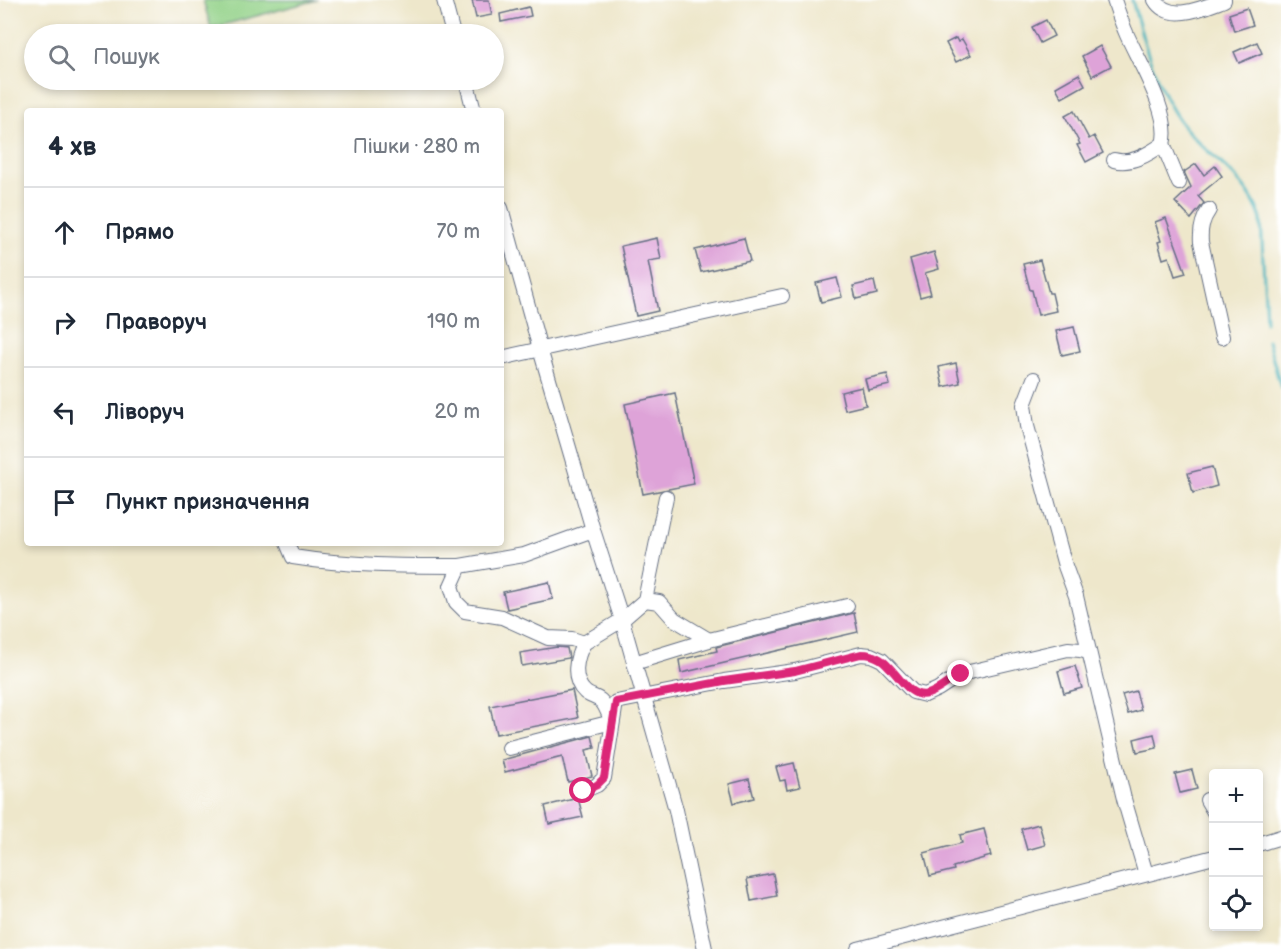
<!DOCTYPE html>
<html lang="uk">
<meta charset="utf-8">
<style>
body{margin:0;font-family:"Balsamiq Sans",sans-serif;background:#f2f2f3;color:#1f2937}
.controls{position:absolute;right:18px;bottom:18px;display:grid;overflow:hidden;border-radius:6px;box-shadow:0 3px 9px #0003}
.controls button{width:54px;height:54px;display:grid;place-items:center;padding:0;border:0;border-bottom:2px solid #e0e1e3;background:#fff;color:#1f2937;font:30px sans-serif}
.stop{position:absolute;width:18px;height:18px;margin:-14px;border:4px solid #db2777;border-radius:50%;background:#fff}
.stop.end{background:#db2777;border-color:#fff;box-shadow:0 2px 6px #0008}
.list{margin:0;padding:0;list-style:none}
h2{display:flex;justify-content:space-between;align-items:center;height:78px;margin:0;padding:0 24px;font-size:26px}
h2 small{font-size:20px;font-weight:400;color:#747a83}
.list li{display:grid;grid-template-columns:39px 1fr auto;gap:18px;align-items:center;box-sizing:border-box;height:90px;padding:0 24px;border-top:2px solid #e0e1e3}
.list b{display:block;font-size:22px;white-space:nowrap}
.list em{font-size:20px;font-style:normal;color:#747a83}
.icon{flex:none;width:33px;height:33px;fill:none;stroke:currentColor;stroke-width:2;stroke-linecap:round;stroke-linejoin:round}
.map{position:relative;flex:none;width:1281px;height:949px;overflow:hidden}
.search{position:absolute;background:#fff;box-shadow:0 3px 9px #0003;left:24px;top:24px;width:480px;height:66px;display:flex;align-items:center;gap:15px;box-sizing:border-box;padding:0 21px;border-radius:33px;color:#747a83;font-size:22px}
.panel{position:absolute;background:#fff;box-shadow:0 3px 9px #0003;left:24px;top:108px;width:480px;height:438px;border-radius:6px}
.map>svg:first-child{display:block}
</style>
<div class="map">
<svg width="1281" height="949" viewBox="0 0 1281 949">
<rect width="100%" height="100%" fill="#fff"/>
<filter id="ink" filterUnits="userSpaceOnUse"><feTurbulence type="fractalNoise" baseFrequency=".0167" numOctaves="2"/><feDisplacementMap in="SourceGraphic" scale="12" xChannelSelector="R" yChannelSelector="G"/><feConvolveMatrix kernelMatrix="1 2 1 2 8 2 1 2 1" color-interpolation-filters="sRGB"/></filter>
<filter id="wash" filterUnits="userSpaceOnUse"><feTurbulence type="fractalNoise" baseFrequency=".008" numOctaves="4" result="noise"/><feDisplacementMap in="SourceGraphic" scale="24" xChannelSelector="R" yChannelSelector="G"/><feGaussianBlur stdDeviation="1.35" result="paint"/><feColorMatrix in="noise" values="0 0 0 0 0 0 0 0 0 0 0 0 0 0 0 0 0 1.4 0 .05"/><feComposite in="paint" operator="in"/></filter>
<g filter="url(#wash)">
<rect width="100%" height="100%" fill="#eee7cb"/>
<polygon fill="#92d187" stroke="#568072" stroke-width="1.5" points="203,0 317,0 211,28"/>
<g fill="none" stroke-linecap="round" stroke-linejoin="round">
<g stroke="#43b2bc" stroke-width="3">
<path d="M 1132,0 C 1143,40 1157,91 1182,124 C 1209,159 1247,175 1261,219 L 1266,322"/>
<polyline points="1268,341 1281,388"/>
</g>
</g>
<g id="blocks">
<g fill="#dea3d8">
<polygon points="472,0 489,0 492,15 476,18"/>
<polygon points="529,7 531,16 501,22 500,14"/>
<polygon points="1247,8 1253,25 1234,31 1229,14"/>
<polygon points="1046,20 1054,36 1040,43 1032,27"/>
<polygon points="956,38 958,42 962,39 971,55 956,62 946,43"/>
<polygon points="1257,42 1262,53 1239,63 1234,52"/>
<polygon points="1100,46 1111,66 1092,76 1082,56"/>
<polygon points="1079,74 1085,85 1062,98 1056,87"/>
<polygon points="1074,111 1089,139 1094,136 1103,153 1086,162 1077,145 1080,144 1065,116"/>
<polygon points="1196,164 1204,175 1215,166 1222,176 1198,196 1204,203 1191,219 1175,202 1191,187 1184,172"/>
<polygon points="1166,218 1186,273 1175,276 1169,257 1163,259 1158,242 1161,241 1155,222"/>
<polygon points="657,238 661,259 648,261 658,311 636,316 621,246"/>
<polygon points="744,238 750,261 701,272 695,250"/>
<polygon points="934,252 939,269 925,273 931,294 920,297 910,259"/>
<polygon points="1040,260 1049,293 1052,293 1056,311 1038,315 1032,290 1030,290 1023,264"/>
<polygon points="837,278 842,297 821,302 816,283"/>
<polygon points="874,281 877,294 856,299 853,286"/>
<polygon points="1074,327 1080,351 1062,355 1056,331"/>
<polygon points="956,363 960,383 943,387 939,367"/>
<polygon points="887,374 890,385 868,390 865,379"/>
<polygon points="862,387 866,405 845,410 841,392"/>
<polygon points="675,393 694,484 643,494 625,404"/>
<polygon points="1212,467 1217,486 1193,493 1188,473"/>
<polygon points="549,582 553,599 507,609 503,592"/>
<polygon points="854,613 858,632 681,673 679,660 717,651 716,647"/>
<polygon points="557,647 567,648 569,658 522,666 520,653"/>
<polygon points="1075,666 1082,688 1064,693 1058,671"/>
<polygon points="572,690 578,718 496,734 490,706"/>
<polygon points="1136,691 1141,710 1128,714 1122,695"/>
<polygon points="1154,734 1157,748 1137,752 1134,739"/>
<polygon points="592,736 595,748 586,750 592,776 568,782 562,757 505,772 502,760"/>
<polygon points="794,763 800,787 787,790 785,780 780,781 776,767"/>
<polygon points="1192,770 1197,789 1180,793 1175,774"/>
<polygon points="749,779 754,798 734,803 729,784"/>
<polygon points="578,798 583,817 549,824 545,806"/>
<polygon points="1039,824 1045,845 1027,850 1021,829"/>
<polygon points="984,829 991,856 953,867 954,870 930,876 924,853 962,843 960,835"/>
<polygon points="773,874 777,896 751,901 747,879"/>
</g>
</g>
</g>
<g filter="url(#ink)">
<use href="#blocks" fill-opacity="0" stroke="#656f84" stroke-width="1.5"/>
<g fill="none" stroke-linecap="round" stroke-linejoin="round">
<defs>
<g id="minor">
<polyline points="444,0 453,34"/>
<path d="M 1114,0 C 1118,12 1122,24 1127,35 C 1139,62 1172,116 1163,144"/>
<path d="M 1155,0 C 1169,24 1205,7 1224,0"/>
<polyline points="466,80 474,111"/>
<polyline points="1163,144 1179,183"/>
<path d="M 1114,160 C 1131,165 1149,154 1163,144"/>
<polyline points="501,208 540,349 593,530 622,620 676,810 705,949"/>
<path d="M 1209,210 C 1202,220 1200,229 1201,242 L 1222,337"/>
<polyline points="501,358 782,296"/>
<polyline points="1034,379 1024,405 1027,426 1065,566 1076,596 1124,799 1146,874"/>
<polyline points="593,530 524,555 460,566 451,586 456,602 465,611 502,617 548,638 572,639 584,643 622,620 645,600 666,497"/>
<path d="M 287,543 L 293,557 C 348,566 404,566 460,566"/>
<polyline points="645,600 659,602 674,619 709,640"/>
<polyline points="634,663 709,640 847,606"/>
<path d="M 509,748 L 612,722 C 609,716 606,705 601,701 C 597,697 589,696 585,692 C 571,679 576,657 584,643"/>
<polyline points="583,791 597,785 604,778 616,702 724,681 795,671 861,654 871,655 882,660 913,692 925,695 938,689 961,674 1068,649 1080,650 1088,652"/>
<polyline points="1207,800 1214,812"/>
<polyline points="1258,844 1281,837"/>
<polyline points="858,949 1214,857"/>
</g>
</defs>
<use href="#minor" stroke="#656f84" stroke-width="16"/>
<use href="#minor" stroke="#fff" stroke-width="14"/>
</g>
</g>
<g fill="none" stroke-linecap="round" stroke-linejoin="round" filter="url(#ink)">
<path stroke="#db2777" stroke-width="8" d="M 583,791 L 597,785 L 604,778 L 616,702 L 724,681 L 795,671 L 861,654 C 868,654 874,655 880,659 C 895,667 907,700 928,694 C 940,690 950,680 961,674"/>
</g>
</svg>
<div class="controls">
<button>+</button>
<button>−</button>
<button><svg class="icon" aria-label="locate" viewBox="0 0 24 24"><circle cx="12" cy="12" r="6"/><path d="M12 2v4M12 18v4M2 12h4M18 12h4"/></svg></button>
</div>
<div class="stop" style="left:583px;top:791px"></div>
<div class="stop end" style="left:961px;top:674px"></div>
<div class="search"><svg class="icon" aria-label="search" viewBox="0 0 24 24"><circle cx="10" cy="10" r="6"/><path d="M15 15l6 6"/></svg>Пошук</div>
<section class="panel">
<h2>4 хв<small>Пішки · 280 m</small></h2>
<ul class="list">
<li><svg class="icon" aria-label="ahead" viewBox="0 0 24 24"><path d="M12 20V5M6 11l6-6 6 6"/></svg><div><b>Прямо</b></div><em>70 m</em></li>
<li><svg class="icon" aria-label="right" viewBox="0 0 24 24"><path d="M7 20v-9h11M14 6l5 5-5 5"/></svg><div><b>Праворуч</b></div><em>190 m</em></li>
<li><svg class="icon" aria-label="left" viewBox="0 0 24 24"><path d="M17 20v-9H6M10 6l-5 5 5 5"/></svg><div><b>Ліворуч</b></div><em>20 m</em></li>
<li><svg class="icon" aria-label="arrive" viewBox="0 0 24 24"><path d="M6 21V4h12l-3 4 3 4H6"/></svg><div><b>Пункт призначення</b></div></li>
</ul>
</section>
</div>
